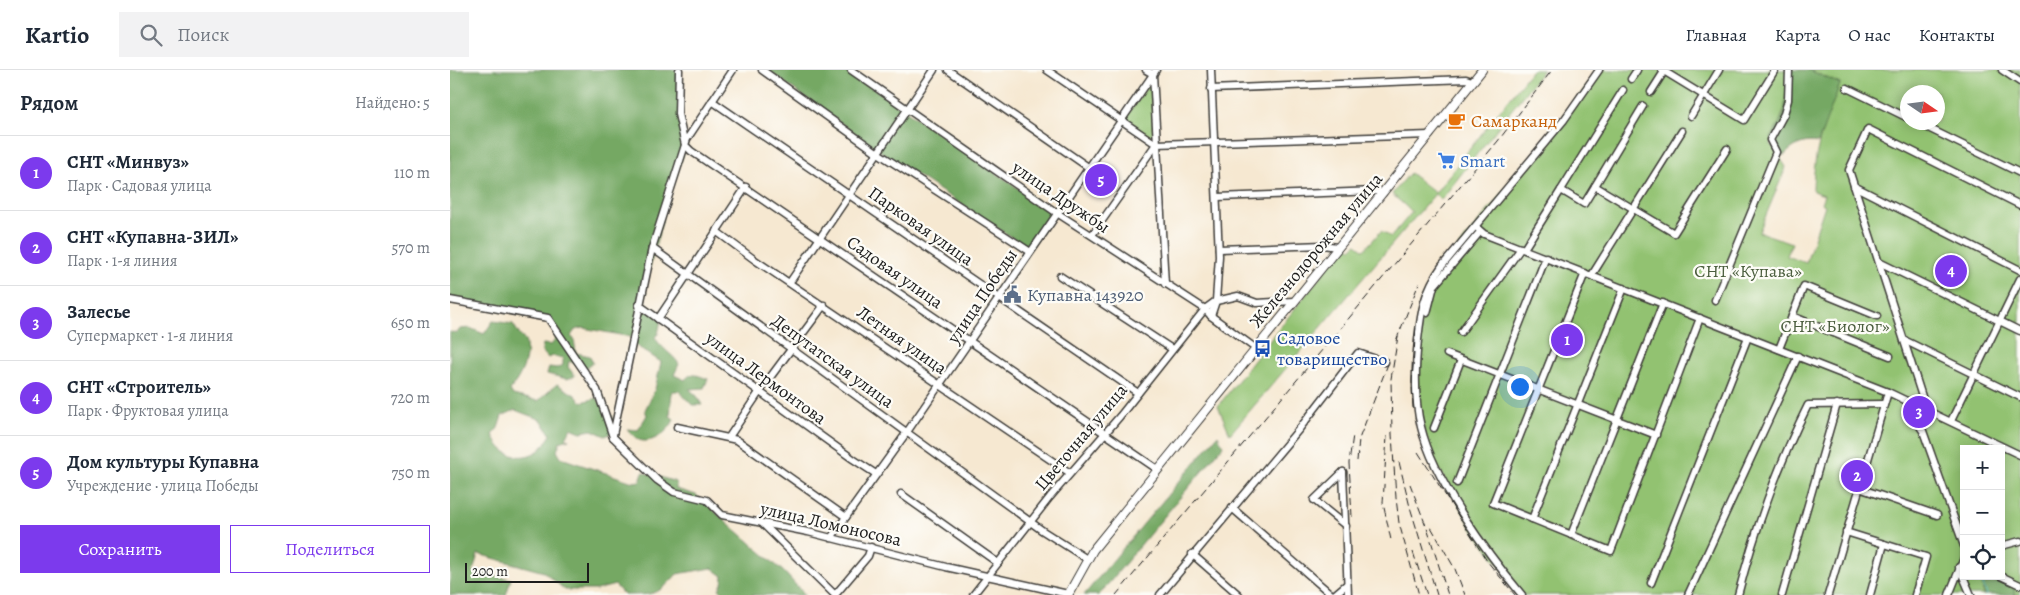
<!DOCTYPE html>
<html lang="ru">
<meta charset="utf-8">
<style>
body{margin:0;font-family:Alegreya,serif;background:#f2f2f3;color:#1f2937}
.controls{position:absolute;right:15px;bottom:15px;display:grid;overflow:hidden;border-radius:0px;box-shadow:0 2px 12px #0003}
.controls button{width:45px;height:45px;display:grid;place-items:center;padding:0;border:0;border-bottom:1px solid #e0e1e3;background:#fff;color:#1f2937;font:25px sans-serif}
.compass{position:absolute;left:1450px;top:15px;width:45px;height:45px;border-radius:50%;background:#fff;box-shadow:0 2px 12px #0003;rotate:103deg}
.scale{position:absolute;left:15px;bottom:12px;width:124px;box-sizing:border-box;padding-left:5px;border:2px solid #1c1c1c;border-top:0;font-size:14px;line-height:18px;white-space:nowrap;color:#1c1c1c;-webkit-text-stroke:4px #fdfcf7;paint-order:stroke}
.you{position:absolute;left:1069px;top:316px;width:18px;height:18px;margin:-12px;border:4px solid #fff;border-radius:50%;background:#1a73e8;box-shadow:0 0 0 8px #1a73e833}
.badge{display:grid;place-items:center;width:32px;height:32px;border-radius:50%;background:#7c3aed;color:#fff;font-size:16px;font-weight:700}
.pin{position:absolute;translate:-50% -50%;border:2px solid #fff;box-shadow:0 1px 5px #0006}
.list{margin:0;padding:0;list-style:none}
h2{display:flex;justify-content:space-between;align-items:center;height:65px;margin:0;padding:0 20px;font-size:21px}
h2 small{font-size:16px;font-weight:400;color:#747a83}
.list li{display:grid;grid-template-columns:32px 1fr auto;gap:15px;align-items:center;box-sizing:border-box;height:75px;padding:0 20px;border-top:1px solid #e0e1e3}
.list b{display:block;font-size:19px;white-space:nowrap}
.list p{margin:0;font-size:16px;white-space:nowrap;color:#747a83}
.list em{font-size:16px;font-style:normal;color:#747a83}
.actions{display:flex;gap:10px;padding:15px 20px}
.actions a{flex:1;padding:11px 0;border:1px solid #7c3aed;border-radius:0px;text-align:center;font-size:18px;color:#7c3aed}
.actions .main{background:#7c3aed;color:#fff}
.icon{flex:none;width:28px;height:28px;fill:none;stroke:currentColor;stroke-width:2;stroke-linecap:round;stroke-linejoin:round}
.map{position:relative;flex:none;width:1570px;height:525px;overflow:hidden}
header{display:flex;align-items:center;gap:30px;box-sizing:border-box;height:70px;padding:0 25px;background:#fff;border-bottom:1px solid #e0e1e3}
header strong{font-size:24px}
nav{display:flex;gap:28px;margin-inline-start:auto;font-size:18px}
.search{width:350px;height:45px;background:#f2f2f3;display:flex;align-items:center;gap:12px;box-sizing:border-box;padding:0 18px;border-radius:0px;color:#747a83;font-size:19px}
main{display:flex}
aside{flex:1;background:#fff}
.map>svg:first-child{display:block}
</style>
<header>
<strong>Kartio</strong>
<div class="search"><svg class="icon" aria-label="search" viewBox="0 0 24 24"><circle cx="10" cy="10" r="6"/><path d="M15 15l6 6"/></svg>Поиск</div>
<nav><a>Главная</a><a>Карта</a><a>О нас</a><a>Контакты</a></nav>
</header>
<main>
<aside>
<h2>Рядом<small>Найдено: 5</small></h2>
<ul class="list">
<li><span class="badge">1</span><div><b>СНТ «Минвуз»</b><p>Парк · Садовая улица</p></div><em>110 m</em></li>
<li><span class="badge">2</span><div><b>СНТ «Купавна-ЗИЛ»</b><p>Парк · 1-я линия</p></div><em>570 m</em></li>
<li><span class="badge">3</span><div><b>Залесье</b><p>Супермаркет · 1-я линия</p></div><em>650 m</em></li>
<li><span class="badge">4</span><div><b>СНТ «Строитель»</b><p>Парк · Фруктовая улица</p></div><em>720 m</em></li>
<li><span class="badge">5</span><div><b>Дом культуры Купавна</b><p>Учреждение · улица Победы</p></div><em>750 m</em></li>
</ul>
<div class="actions"><a class="main">Сохранить</a><a>Поделиться</a></div>
</aside>
<div class="map">
<svg width="1570" height="525" viewBox="0 0 1570 525">
<rect width="100%" height="100%" fill="#fdfcf7"/>
<filter id="ink" filterUnits="userSpaceOnUse"><feTurbulence type="fractalNoise" baseFrequency=".02" numOctaves="2"/><feDisplacementMap in="SourceGraphic" scale="10" xChannelSelector="R" yChannelSelector="G"/><feConvolveMatrix kernelMatrix="1 2 1 2 8 2 1 2 1" color-interpolation-filters="sRGB"/></filter>
<filter id="wash" filterUnits="userSpaceOnUse"><feTurbulence type="fractalNoise" baseFrequency=".0096" numOctaves="4" result="noise"/><feDisplacementMap in="SourceGraphic" scale="20" xChannelSelector="R" yChannelSelector="G"/><feGaussianBlur stdDeviation="1.12" result="paint"/><feColorMatrix in="noise" values="0 0 0 0 0 0 0 0 0 0 0 0 0 0 0 0 0 1.4 0 .05"/><feComposite in="paint" operator="in"/></filter>
<g filter="url(#wash)">
<rect width="100%" height="100%" fill="#f6e8d1"/>
<g fill="#92c271" stroke="#576f46" fill-rule="evenodd">
<polygon points="1082,0 1093,0 991,130 985,124 780,364 768,336 896,174 901,179 906,174 914,180 931,161 941,167 962,142 942,124 960,103 985,123"/>
<path d="M 1149,0 L 1339,0 L 1338,30 L 1321,74 L 1336,97 L 1309,162 L 1342,173 L 1337,186 L 1356,193 L 1375,135 L 1371,133 L 1374,125 L 1365,122 L 1363,119 C 1364,76 1375,53 1390,14 L 1359,0 L 1570,0 L 1570,525 L 1565,525 L 1562,513 L 1532,515 L 1534,525 L 1072,525 L 1023,460 L 983,388 L 966,333 L 971,242 L 992,196 L 1070,102 ZM 1458,22 L 1488,22 L 1488,52 L 1458,52 ZM 1514,379 L 1551,379 L 1551,506 L 1514,506 Z"/>
<polygon points="701,10 704,70 674,50"/>
</g>
<g fill="#75a863" stroke="#486240" fill-rule="evenodd">
<path d="M 0,0 L 230,0 C 229,25 228,51 237,75 L 220,120 L 191,232 L 211,250 L 208,264 L 205,267 C 210,278 223,284 229,294 L 224,305 L 235,310 C 241,301 249,306 258,309 L 254,318 L 239,319 L 247,326 L 252,335 L 242,335 L 229,321 L 222,321 L 220,346 L 224,349 C 220,361 202,375 189,370 C 185,368 180,362 177,359 L 188,360 L 197,345 L 195,340 L 205,319 L 211,292 L 182,273 L 181,267 L 133,258 L 125,260 L 121,266 L 124,269 L 126,283 L 140,286 L 143,293 L 137,298 L 119,291 L 118,297 L 125,306 L 117,309 L 97,304 L 99,297 L 107,298 L 113,295 L 113,288 L 103,286 L 98,288 L 92,281 L 93,274 L 101,275 L 106,269 L 101,248 L 0,228 Z"/>
<polygon points="317,0 397,0 604,143 579,179 427,79"/>
<path d="M 1339,0 L 1359,0 L 1390,14 L 1368,73 C 1355,70 1344,75 1335,85 L 1328,85 L 1321,68 L 1334,44 Z"/>
<path d="M 43,251 L 63,254 L 71,267 L 75,270 C 80,288 71,306 60,320 L 63,325 L 88,331 L 107,314 L 125,325 L 132,332 L 147,328 L 163,348 L 160,364 L 155,366 L 142,360 L 131,362 L 121,358 L 116,368 L 119,369 L 110,372 L 107,381 L 111,388 L 183,412 L 190,411 L 193,402 L 226,412 L 226,419 L 246,425 L 334,502 L 355,525 L 275,525 L 269,519 L 272,514 L 273,506 L 262,498 L 227,504 C 208,525 205,525 174,525 L 165,515 L 146,520 L 115,520 L 94,502 L 28,484 L 23,502 L 61,509 L 56,525 L 0,525 L 0,262 L 7,263 L 10,259 L 20,258 L 34,264 ZM 65,340 L 91,350 L 101,365 C 97,370 93,378 88,381 C 69,393 49,384 43,364 L 48,358 L 52,346 Z"/>
<polygon points="768,365 773,376 649,525 634,525"/>
<polygon points="1556,511 1562,513 1565,525 1534,525 1532,515"/>
</g>
<g fill="none" stroke-linecap="round" stroke-linejoin="round">
<polyline stroke="#54c0ce" stroke-width="1" points="1530,506 1537,525"/>
</g>
</g>
<g filter="url(#ink)">
<g fill="none" stroke-linecap="round" stroke-linejoin="round">
<defs>
<g id="minor">
<polyline points="229,0 228,44 235,75 202,178 593,461 637,489"/>
<polyline points="283,0 237,69 235,75 241,81 707,399"/>
<polyline points="312,0 428,83 579,181"/>
<polyline points="401,0 607,143 755,239 761,246 805,278"/>
<polyline points="498,0 638,97"/>
<polyline points="597,0 706,74"/>
<polyline points="696,0 703,4 715,214"/>
<polyline points="761,0 769,186 766,231 761,246"/>
<polyline points="1212,0 1294,50 1325,0"/>
<polyline points="1552,0 1570,12"/>
<polyline points="1181,9 1187,0"/>
<polyline points="1397,18 1458,48"/>
<polyline points="761,19 1016,9 1022,11"/>
<polyline points="1201,22 1215,0"/>
<polyline points="262,31 688,323"/>
<polyline points="1241,46 1269,0"/>
<polyline points="1466,52 1570,103"/>
<polyline points="706,74 980,65"/>
<polyline points="1145,116 1193,36"/>
<polyline points="1404,116 1570,200"/>
<polyline points="1111,120 1173,20"/>
<polyline points="767,127 926,121 933,123"/>
<polyline points="1026,157 1034,164 1438,322 1570,385"/>
<polyline points="266,161 305,190 620,403"/>
<polyline points="642,165 706,74"/>
<polyline points="769,179 873,175 887,177"/>
<polyline points="1074,179 1111,120 1134,134 1145,116 1224,163 1277,79"/>
<polyline points="1429,192 1570,261"/>
<polyline points="1135,203 1043,433 1161,481 1250,248"/>
<polyline points="1142,205 1232,61"/>
<polyline points="610,206 722,279"/>
<polyline points="340,212 484,0"/>
<polyline points="0,230 98,248 147,320 163,367"/>
<polyline points="1265,230 1326,82 1320,70 1334,44 1338,30 1339,0"/>
<polyline points="189,235 403,389 426,404"/>
<polyline points="977,243 984,216 1030,162"/>
<polyline points="1342,246 1440,286"/>
<polyline points="208,249 296,117"/>
<polyline points="1011,262 1071,178"/>
<polyline points="1454,270 1570,327"/>
<polyline points="1329,279 1354,216 1427,246"/>
<polyline points="997,284 1206,365"/>
<polyline points="1459,332 1465,349 1473,361 1514,476"/>
<polyline points="1476,339 1399,100 1418,59 1570,135"/>
<polyline points="1501,351 1570,209"/>
<polyline points="227,357 287,370 396,447"/>
<polyline points="984,358 1011,290"/>
<polyline points="163,365 202,178"/>
<polyline points="163,367 207,410 224,422 257,430 272,445 358,462 496,497 618,524"/>
<polyline points="279,367 310,321 374,235"/>
<polyline points="893,402 898,525"/>
<polyline points="893,402 864,430 896,456"/>
<polyline points="1007,413 1096,187"/>
<polyline points="1409,418 1487,445"/>
<polyline points="451,424 548,493"/>
<polyline points="782,438 882,525"/>
<polyline points="1082,449 1174,218"/>
<polyline points="313,454 385,525"/>
<polyline points="1396,462 1476,487 1465,525"/>
<polyline points="1121,465 1213,233"/>
<polyline points="381,468 457,362 706,0"/>
<polyline points="1551,476 1570,471"/>
<polyline points="742,484 789,525"/>
<polyline points="1509,497 1521,525"/>
<polyline points="1551,506 1570,515"/>
<polyline points="1201,513 1298,267"/>
<polyline points="385,525 418,486 421,477"/>
<polyline points="523,525 600,427 670,346 755,239 766,231 788,226 807,233 844,231"/>
<polyline points="710,525 850,358 908,283 935,292"/>
<polyline points="884,525 897,514"/>
<path d="M 1072,525 C 1037,483 984,411 971,357 C 964,329 965,299 968,270 C 971,241 974,221 992,196 L 1114,50 L 1149,0"/>
<polyline points="1238,525 1348,286"/>
<path d="M 1288,525 C 1305,460 1328,395 1358,335 L 1434,334"/>
<polyline points="1332,525 1387,334"/>
<polyline points="1378,525 1438,322"/>
<polyline points="1420,525 1434,474"/>
<polyline points="1499,525 1514,488"/>
</g>
<polyline id="major" points="618,525 643,480 1032,0"/>
</defs>
<use href="#minor" stroke="#3d3b37" stroke-width="9"/>
<use href="#major" stroke="#3d3b37" stroke-width="10"/>
<use href="#minor" stroke="#fff" stroke-width="6"/>
<use href="#major" stroke="#fff" stroke-width="8"/>
<g stroke="#1c1c1c" stroke-width="1" stroke-dasharray="8 4" stroke-linecap="butt">
<polyline points="948,266 941,309 942,364 946,428 949,453 969,525"/>
<polyline points="946,271 969,213"/>
<polyline points="963,338 962,312 966,255"/>
<polyline points="937,366 933,433 941,470"/>
<polyline points="968,382 1037,491 1065,525"/>
<polyline points="907,391 909,369 938,294"/>
<polyline points="949,392 960,437 987,525"/>
<polyline points="960,414 978,461 998,525"/>
<polyline points="902,447 899,393 903,365"/>
<polyline points="981,457 1005,499 1015,525"/>
<polyline points="963,482 977,525"/>
<polyline points="666,525 1048,71 1102,0"/>
</g>
</g>
</g>
<defs>
<symbol id="cafe-bare" viewBox="-9 -9 18 18"><path d="M-5.5-4.5H6V0H3Q3 3.5 0 3.5H-2.5Q-5.5 3.5-5.5 0ZM3-3.2v2h1.7v-2ZM-6 4.5H4V6H-6Z" fill="#e8710a" stroke="#fdfcf7" stroke-width="2.5" paint-order="stroke"/></symbol>
<symbol id="supermarket-bare" viewBox="-9 -9 18 18"><path d="M-6-5.5h2.5l.6 2H6L4.5 2H-2.5L-4.4-4H-6ZM-1.5 3.2a1.3 1.3 0 1 0 .1 0ZM3 3.2a1.3 1.3 0 1 0 .1 0Z" fill="#3f7fe0" stroke="#fdfcf7" stroke-width="2.5" paint-order="stroke"/></symbol>
<symbol id="civic-bare" viewBox="-9 -9 18 18"><path d="M-.6-6.5H3V-4.5H.6V-3L4-1V1h2V6H-6V1h2V-1L-.6-3ZM-1.2 2.5V6h2.4V2.5Z" fill="#5c6f8a" stroke="#fdfcf7" stroke-width="2.5" paint-order="stroke"/></symbol>
<symbol id="bus-bare" viewBox="-9 -9 18 18"><path d="M-5-6H5V4H4V6H2V4H-2V6H-4V4H-5ZM-3.5-4V0h7V-4ZM-3.5 1.2v1.5H-2V1.2ZM2 1.2v1.5H3.5V1.2Z" fill="#1a4fb4" stroke="#fdfcf7" stroke-width="2.5" paint-order="stroke"/></symbol>
</defs>
<g fill-rule="evenodd">
<use href="#cafe-bare" x="994" y="38" width="25" height="25"/>
<use href="#supermarket-bare" x="984" y="78" width="25" height="25"/>
<use href="#civic-bare" x="550" y="212" width="25" height="25"/>
<use href="#bus-bare" x="800" y="266" width="25" height="25"/>
</g>
<g text-anchor="middle" stroke-width="4.5" stroke-linejoin="round" paint-order="stroke">
<g font-size="18" fill="#c56008" stroke="#fdfcf7" text-anchor="start">
<text x="1021" y="57">Самарканд</text>
</g>
<g font-size="18" fill="#366cbe" stroke="#fdfcf7" text-anchor="start">
<text x="1010" y="97">Smart</text>
</g>
<g font-size="18" fill="#1c1c1c" stroke="#fdfcf7">
<text transform="translate(611 127) rotate(34)" y="6">улица Дружбы</text>
<text transform="translate(471 156) rotate(35)" y="6">Парковая улица</text>
<text transform="translate(866 180) rotate(-50)" y="6">Железнодорожная улица</text>
<text transform="translate(445 202) rotate(35)" y="6">Садовая улица</text>
<text transform="translate(532 226) rotate(-56)" y="6">улица Победы</text>
<text transform="translate(452 270) rotate(35)" y="6">Летняя улица</text>
<text transform="translate(383 291) rotate(36)" y="6">Депутатская улица</text>
<text transform="translate(316 308) rotate(36)" y="6">улица Лермонтова</text>
<text transform="translate(631 367) rotate(-50)" y="6">Цветочная улица</text>
<text transform="translate(381 454) rotate(13)" y="6">улица Ломоносова</text>
</g>
<g font-size="18" fill="#4b5e3e" stroke="#fdfcf7">
<text x="1298" y="207">СНТ «Купава»</text>
<text x="1385" y="262">СНТ «Биолог»</text>
</g>
<g font-size="18" fill="#4e5e75" stroke="#fdfcf7" text-anchor="start">
<text x="577" y="231">Купавна 143920</text>
</g>
<g font-size="18" fill="#164399" stroke="#fdfcf7" text-anchor="start">
<text x="827" y="274">Садовое<tspan x="827" dy="21">товарищество</tspan></text>
</g>
</g>
</svg>
<div class="controls">
<button>+</button>
<button>−</button>
<button><svg class="icon" aria-label="locate" viewBox="0 0 24 24"><circle cx="12" cy="12" r="6"/><path d="M12 2v4M12 18v4M2 12h4M18 12h4"/></svg></button>
</div>
<svg class="compass" viewBox="-18 -18 36 36"><path d="M0-13l5 13h-10z" fill="#e53935"/><path d="M0 13l5-13h-10z" fill="#747a83"/></svg>
<div class="scale">200 m</div>
<div class="you"></div>
<div class="pin badge" style="left:1117px;top:270px">1</div>
<div class="pin badge" style="left:1407px;top:406px">2</div>
<div class="pin badge" style="left:1469px;top:342px">3</div>
<div class="pin badge" style="left:1501px;top:201px">4</div>
<div class="pin badge" style="left:651px;top:110px">5</div>
</div>
</main>
